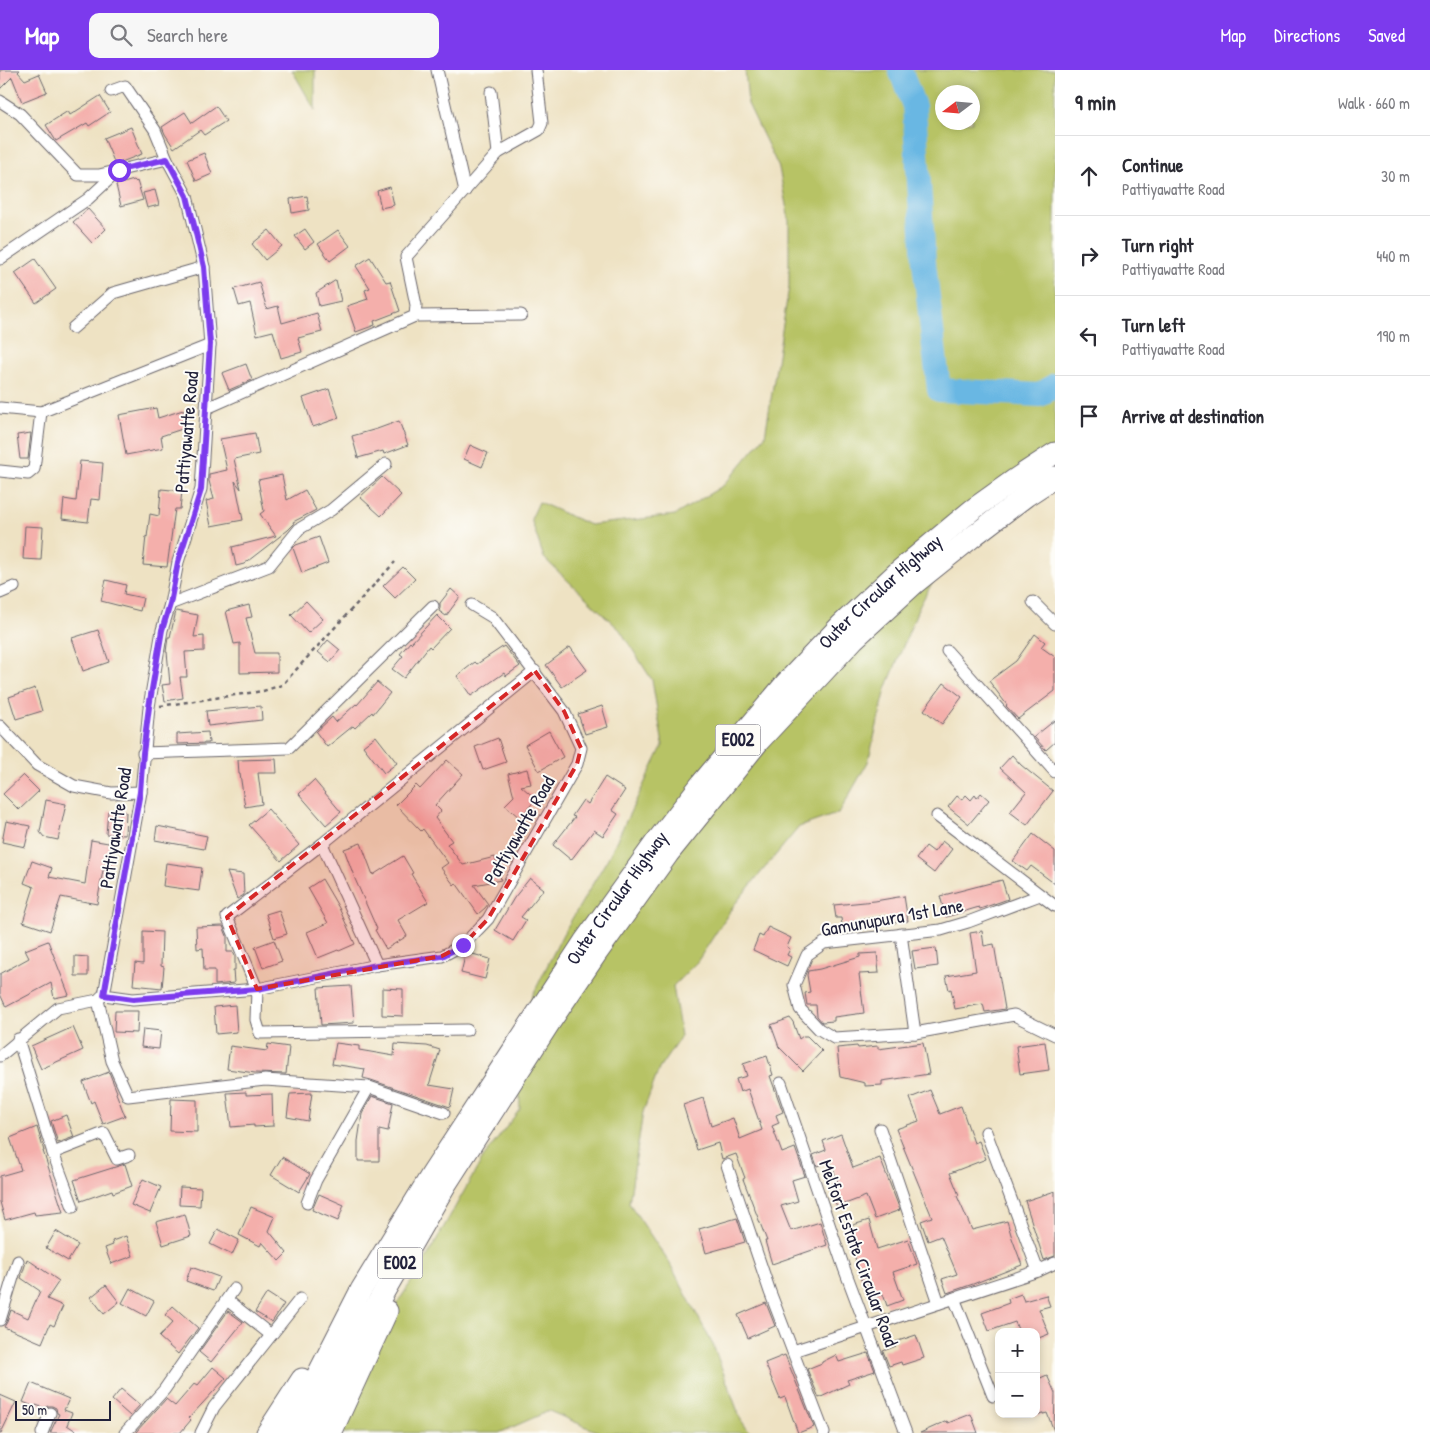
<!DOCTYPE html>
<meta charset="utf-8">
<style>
body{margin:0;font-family:"Patrick Hand",sans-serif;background:#f7f7f7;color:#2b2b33}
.controls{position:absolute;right:15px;bottom:15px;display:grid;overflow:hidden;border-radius:10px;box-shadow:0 2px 8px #0003}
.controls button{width:45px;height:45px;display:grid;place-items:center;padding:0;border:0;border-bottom:1px solid #e1e1e2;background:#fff;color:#2b2b33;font:25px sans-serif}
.compass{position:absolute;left:935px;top:15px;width:45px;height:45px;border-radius:50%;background:#fff;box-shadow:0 2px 8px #0003;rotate:254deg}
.scale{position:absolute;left:15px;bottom:12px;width:96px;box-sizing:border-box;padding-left:5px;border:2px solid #22223b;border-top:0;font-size:14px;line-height:18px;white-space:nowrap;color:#22223b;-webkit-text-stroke:4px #fdfcf7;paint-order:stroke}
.stop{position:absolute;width:15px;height:15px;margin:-11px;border:4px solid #7c3aed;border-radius:50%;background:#fff}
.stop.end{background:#7c3aed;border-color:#fff;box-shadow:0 1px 5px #0008}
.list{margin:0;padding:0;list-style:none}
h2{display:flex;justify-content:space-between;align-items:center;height:65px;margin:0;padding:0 20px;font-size:21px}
h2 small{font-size:16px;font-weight:400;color:#7c7c81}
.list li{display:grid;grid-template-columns:32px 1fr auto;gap:15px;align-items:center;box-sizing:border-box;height:80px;padding:0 20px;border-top:1px solid #e1e1e2}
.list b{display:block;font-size:19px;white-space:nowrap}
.list p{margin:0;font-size:16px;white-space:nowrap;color:#7c7c81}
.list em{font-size:16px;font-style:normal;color:#7c7c81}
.icon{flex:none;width:28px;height:28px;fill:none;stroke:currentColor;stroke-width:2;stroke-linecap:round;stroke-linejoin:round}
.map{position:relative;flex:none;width:1055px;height:1363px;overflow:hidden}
header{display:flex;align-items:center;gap:30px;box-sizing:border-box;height:70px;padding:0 25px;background:#7c3aed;color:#fff}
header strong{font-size:24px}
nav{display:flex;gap:28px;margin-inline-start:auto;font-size:18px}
.search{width:350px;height:45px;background:#f7f7f7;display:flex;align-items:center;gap:12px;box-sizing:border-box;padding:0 18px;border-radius:10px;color:#7c7c81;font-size:19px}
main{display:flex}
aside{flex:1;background:#fff}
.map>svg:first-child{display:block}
</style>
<header>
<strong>Map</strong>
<div class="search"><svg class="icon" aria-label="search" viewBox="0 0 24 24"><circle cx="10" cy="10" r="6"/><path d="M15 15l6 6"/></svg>Search here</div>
<nav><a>Map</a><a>Directions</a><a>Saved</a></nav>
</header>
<main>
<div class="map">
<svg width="1055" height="1363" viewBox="0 0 1055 1363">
<rect width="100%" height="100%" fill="#fdfcf7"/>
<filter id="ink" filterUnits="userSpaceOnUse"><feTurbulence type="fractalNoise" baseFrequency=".02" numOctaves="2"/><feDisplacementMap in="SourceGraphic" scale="10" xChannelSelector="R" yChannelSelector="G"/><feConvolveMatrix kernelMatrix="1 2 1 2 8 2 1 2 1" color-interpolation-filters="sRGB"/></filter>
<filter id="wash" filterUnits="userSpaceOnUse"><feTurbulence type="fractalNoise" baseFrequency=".0096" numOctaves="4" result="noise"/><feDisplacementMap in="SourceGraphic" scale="20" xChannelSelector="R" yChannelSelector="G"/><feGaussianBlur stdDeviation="1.12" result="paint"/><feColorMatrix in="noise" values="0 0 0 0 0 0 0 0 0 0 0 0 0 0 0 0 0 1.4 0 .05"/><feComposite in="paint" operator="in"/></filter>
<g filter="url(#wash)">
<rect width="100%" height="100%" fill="#eee2c3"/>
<g fill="#b7c365" stroke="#6c7250" fill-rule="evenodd">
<polygon points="292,0 315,0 315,40"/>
<path d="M 745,0 L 1055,0 L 1055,390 L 967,448 L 918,539 L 886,619 L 868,692 L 839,743 L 799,757 L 734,835 L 697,892 L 673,916 L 681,966 L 659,999 L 643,1042 L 629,1133 L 670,1194 L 713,1275 L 741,1350 L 750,1363 L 601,1363 L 549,1341 L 499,1363 L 312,1363 L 421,1197 L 483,1088 L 520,1039 L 517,957 L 563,864 L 608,788 L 663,675 L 652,610 L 620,560 L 544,488 L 531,449 L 539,432 L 590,455 L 675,445 L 724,415 L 765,366 L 789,217 L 789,151 L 779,98 L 748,34 ZM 942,22 L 972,22 L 972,52 L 942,52 Z"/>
</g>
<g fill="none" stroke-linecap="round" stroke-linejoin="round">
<polyline stroke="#69b7e3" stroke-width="24" points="900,0 914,36 924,192 939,320 1040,325 1055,315"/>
</g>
<g id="blocks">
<g fill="#f4afab">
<polygon points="0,0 20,0 18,2 25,10 39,4 47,22 22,32 12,7 0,19"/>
<polygon points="100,26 110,42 89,56 87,53 56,71 46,55 68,41 70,45"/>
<polygon points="216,36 226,51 204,65 200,60 174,78 165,64 162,57 185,42 192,53"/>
<polygon points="131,57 142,84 124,91 115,94 104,68"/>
<polygon points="204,83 212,104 196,111 187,90"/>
<polygon points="134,110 136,112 137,111 143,130 121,136 116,115"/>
<polygon points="390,117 394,135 381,138 377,121"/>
<polygon points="155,120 159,135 147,138 143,123"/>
<polygon points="307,126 309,140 292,143 290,129"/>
<polygon points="88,139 106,159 92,173 73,152"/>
<polygon points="305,159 314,172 305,179 295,166"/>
<polygon points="269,160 282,176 265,190 252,174"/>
<polygon points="338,160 350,176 330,191 318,174"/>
<polygon points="370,187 386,212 390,211 400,241 374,251 375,255 356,262 347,236 368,229 365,220 370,218 356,196"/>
<polygon points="35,189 56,219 36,233 15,203"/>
<polygon points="336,210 341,231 319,236 316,223"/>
<polygon points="259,212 267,239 278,236 282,253 317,243 322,262 298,268 302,282 281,288 273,261 257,265 250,233 239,236 234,219"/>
<polygon points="246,294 252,310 229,320 222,303"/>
<polygon points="329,319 339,348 313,357 303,328"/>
<polygon points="156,338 158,348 183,340 188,357 161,366 163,378 126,385 119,345"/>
<polygon points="399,351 408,375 384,384 383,381 358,388 352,366 377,359"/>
<polygon points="31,363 28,389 20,389 17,365"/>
<polygon points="255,363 259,384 234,389 241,419 235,411 243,450 211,456 206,431 214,429 209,411 209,404 227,400 220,369"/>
<polygon points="470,375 488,383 482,397 464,389"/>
<polygon points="80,391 103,393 100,430 91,429 88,452 62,449 64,429 76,431"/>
<polygon points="282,405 287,430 305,420 316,440 293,452 294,454 288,460 244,494 236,496 232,477 276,466 260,444 264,441 258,410"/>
<polygon points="382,407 401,425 381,446 360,427"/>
<polygon points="161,419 182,421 180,439 175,439 167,497 143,495 146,466 147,467 150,444 159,446"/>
<polygon points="25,456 43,457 41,490 23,489"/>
<polygon points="319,467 328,493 302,503 293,478 296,475"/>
<polygon points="403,497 415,509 395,528 383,516"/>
<polygon points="106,510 126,515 124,524 143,528 140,541 101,531"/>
<polygon points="451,519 460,527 446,546 439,541 440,538 440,533"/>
<polygon points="306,531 323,549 308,563 291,545"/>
<polygon points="249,535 252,547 246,548 255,583 277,583 277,602 240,603 240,573 234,574 226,541"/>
<polygon points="176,541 198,545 194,567 204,566 204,581 185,582 187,607 180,607 183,628 165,631 162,615 170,614 167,582 166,582 168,567 170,567"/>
<polygon points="437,545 450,558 431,578 429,576 404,608 392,599 403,586 400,584 410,572 411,573"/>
<polygon points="98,560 109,592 83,601 72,568"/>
<polygon points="1035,564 1045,572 1041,577 1055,587 1055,621 1018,649 1006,636 1007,635 989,611 1016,591"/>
<polygon points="328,570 340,580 330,592 318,582"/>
<polygon points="504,576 520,596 506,606 504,603 471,626 457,606 475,592 477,594"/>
<polygon points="570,577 587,600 562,617 546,595"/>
<polygon points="377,612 390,623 373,644 372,642 355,658 353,656 327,677 316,662 332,647 336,652 356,634 357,635"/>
<polygon points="944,613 962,627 942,654 924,640"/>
<polygon points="35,618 42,641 16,649 9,627"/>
<polygon points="261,636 262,650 208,656 206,641"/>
<polygon points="602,636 608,657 585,664 578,644"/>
<polygon points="1055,650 1055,672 1046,680 1034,667"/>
<polygon points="549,661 563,687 539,701 525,675"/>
<polygon points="208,662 209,673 177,674 177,664"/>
<polygon points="376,666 397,693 384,703 363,676"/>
<polygon points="498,668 506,692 483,700 475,677"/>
<polygon points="1012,685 1021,695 1053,721 1027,755 1010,742 1026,722 1000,698"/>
<polygon points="276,689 277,703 258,703 262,734 245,737 240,704 239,704 238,690"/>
<polygon points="447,690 463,704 435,735 441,741 435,748 452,771 447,774 463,795 495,787 501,810 474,815 488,834 485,838 478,844 456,813 454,815 441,798 448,793 423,759 421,761 396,735 416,715 420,719"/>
<polygon points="527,699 531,714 521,716 536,729 520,748 505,735 514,726 508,704"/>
<polygon points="23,705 39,721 19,740 3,724"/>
<polygon points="605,707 625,720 612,740 618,744 603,766 594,760 571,790 553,775 575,747 572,746 583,730 588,734"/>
<polygon points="314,710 341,742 326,755 299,724"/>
<polygon points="981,723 989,730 969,754 948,737 957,726 962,730 966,725 971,730 975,725 977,728"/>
<polygon points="46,730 66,734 58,770 44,767 40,762"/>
<polygon points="268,739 299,775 281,791 249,755"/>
<polygon points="108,741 126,742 125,765 106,764"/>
<polygon points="6,751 30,756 25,777 2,772"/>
<polygon points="157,756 207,766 204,779 155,770"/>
<polygon points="1033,764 1055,781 1055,814 1031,796 1027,801 1013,791"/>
<polygon points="91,770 114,774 110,801 103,800 97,834 61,827 50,861 23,852 34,817 24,813 32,791 52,798 49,807 85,814"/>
<polygon points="942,771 952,779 934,803 916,789 926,776 934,782"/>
<polygon points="361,773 373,805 403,786 413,803 411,804 428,832 398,850 407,866 386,879 375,860 377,859 355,809 344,779"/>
<polygon points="166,793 202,798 199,821 163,816"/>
<polygon points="227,802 243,804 244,825 237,829"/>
<polygon points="530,808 544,819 521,847 526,850 513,871 495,860 514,828"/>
<polygon points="322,809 339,838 355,874 339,881 338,880 318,888 307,862 328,853 308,818"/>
<polygon points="1002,810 1008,829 980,839 979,837 946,847 940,826"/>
<polygon points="904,826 908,851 886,854 885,846 855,851 856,860 843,861 841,848 836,848 834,835 875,831"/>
<polygon points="279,840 287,864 274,868 266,844"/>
<polygon points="223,856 227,866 227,882 233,882 235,886 235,900 233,900 234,913 215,915 215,900 204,900 203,878 197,879 196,857"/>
<polygon points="768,857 791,868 787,877 790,879 787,885 791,887 787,896 753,880 759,865 763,867"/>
<polygon points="143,861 162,862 161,896 164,897 162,918 133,915 135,893 143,894"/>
<polygon points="982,861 984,876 994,874 1005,939 985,942 983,934 955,939 951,919 949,920 946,906 976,901 970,863"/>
<polygon points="274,870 282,891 263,898 255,877"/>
<polygon points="48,871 69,925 54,928 51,913 6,937 0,924 0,904 29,888 25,880"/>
<polygon points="936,878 938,896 915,899 912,881"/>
<polygon points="466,882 490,889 485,909 461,903"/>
<polygon points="877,883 879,903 859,904 864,943 834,947 834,951 822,952 817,946 816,935 807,935 805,923 810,922 807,905 808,901 820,899 860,887 860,884"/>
<polygon points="75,886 88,887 88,906 75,906"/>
<polygon points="351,916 354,953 321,955 318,918"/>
<polygon points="382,918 403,919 403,946 382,945"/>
<polygon points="235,935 237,962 216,964 214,937"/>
<polygon points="115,941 138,941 137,963 114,962"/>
<polygon points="790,948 793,952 799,969 803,966 807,966 822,981 803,1001 779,977 771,955"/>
<polygon points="73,957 83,980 41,999 31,976"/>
<polygon points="143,959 161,961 159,979 141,977"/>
<polygon points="1045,972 1049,1000 1020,1004 1016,976"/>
<polygon points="336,973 359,976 359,980 394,986 395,974 427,976 440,980 429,1015 454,1019 450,1037 371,1010 363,1008 365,999 332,994"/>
<polygon points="923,973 929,1004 882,1011 882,1015 865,1016 865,1013 840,1007 837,978 857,976 858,978 878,976 878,979"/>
<polygon points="268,974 289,977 286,1004 255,1003 227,999 230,976 267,981"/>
<polygon points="767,986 773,1005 770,1006 783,1042 776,1045 779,1053 772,1056 782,1083 795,1078 805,1106 792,1110 798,1131 781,1136 791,1161 820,1152 827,1175 772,1194 765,1171 767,1171 743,1109 745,1108 736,1084 722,1089 718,1073 697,1080 683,1035 703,1028 711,1056 733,1048 740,1069 762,1060 748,1019 740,1022 736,1009 747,1006 743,994"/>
<polygon points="109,1002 117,1022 116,1023 125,1046 103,1054 94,1031 91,1033 83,1012"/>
<polygon points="930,1020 940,1044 961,1036 974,1073 979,1071 986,1089 950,1103 959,1125 957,1126 972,1160 1007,1151 1012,1168 1022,1195 973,1214 947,1223 942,1209 957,1204 941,1166 928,1171 921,1151 932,1147 896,1059 919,1051 910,1028"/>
<polygon points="246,1022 246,1025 272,1024 273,1056 254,1057 254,1055 231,1057 227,1023"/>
<polygon points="312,1023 308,1051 287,1047 290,1024"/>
<polygon points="372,1026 393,1033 388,1061 379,1059 379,1091 358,1091 358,1071 362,1044"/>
<polygon points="171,1029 197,1030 197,1062 170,1061"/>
<polygon points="66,1045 74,1067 58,1073 51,1051"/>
<polygon points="37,1057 44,1081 43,1081 63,1142 35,1145 34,1142 5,1150 0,1132 0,1106 21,1100 10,1068"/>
<polygon points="841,1064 853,1098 880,1088 900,1140 875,1149 866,1126 837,1137 831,1120 835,1119 833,1114 838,1112 830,1091 817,1096 813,1085 826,1080 823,1071"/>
<polygon points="282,1087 310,1104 299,1122 271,1105"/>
<polygon points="125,1094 132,1116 113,1123 112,1120 81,1131 74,1110"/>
<polygon points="143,1109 161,1117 150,1143 131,1135"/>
<polygon points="180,1117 201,1118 200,1136 179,1135"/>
<polygon points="1055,1121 1055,1186 1044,1190 1025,1131"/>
<polygon points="319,1124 344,1135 338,1151 312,1140"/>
<polygon points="251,1137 275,1147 269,1161 287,1183 279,1191 262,1172 260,1176 239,1165"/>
<polygon points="185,1144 191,1166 163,1175 156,1152"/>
<polygon points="737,1148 745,1172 706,1183 699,1159"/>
<polygon points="869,1150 877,1179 908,1169 917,1194 893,1202 903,1230 887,1236 883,1224 872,1228 866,1209 861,1210 847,1157"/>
<polygon points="218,1159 239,1170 232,1185 210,1174"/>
<polygon points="56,1161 78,1175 68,1191 46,1178"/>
<polygon points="126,1166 133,1186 111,1194 105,1178 113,1175 112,1171"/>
<polygon points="27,1189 59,1211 47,1229 63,1236 54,1256 50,1254 42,1273 4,1257 7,1252 11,1240 28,1248 40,1221 21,1208"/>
<polygon points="191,1197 219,1207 213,1221 186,1211"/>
<polygon points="106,1215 119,1232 104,1244 91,1227"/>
<polygon points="130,1218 154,1231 146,1246 122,1233"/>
<polygon points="267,1223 284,1234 272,1252 255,1242"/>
<polygon points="1021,1224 1024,1231 1046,1225 1050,1236 1039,1239 1049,1264 1036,1269 1036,1262 1019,1262 1015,1252 989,1261 982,1243 1009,1233 1008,1229"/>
<polygon points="766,1233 775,1256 748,1268 738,1245"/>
<polygon points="173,1236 198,1258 178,1284 159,1267 173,1252 165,1245"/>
<polygon points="228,1241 243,1252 211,1292 199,1282"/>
<polygon points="916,1265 924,1288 902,1295 901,1292 889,1296 883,1281 896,1276 895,1272"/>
<polygon points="868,1283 875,1301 847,1310 849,1314 819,1328 807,1299 822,1293 822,1292 836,1285 839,1292"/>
<polygon points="785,1285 814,1357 798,1363 785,1327 780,1329 765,1293"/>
<polygon points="213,1297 226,1308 189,1348 191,1350 180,1363 135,1363 166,1329 175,1336 195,1313 198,1315"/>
<polygon points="1047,1305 1055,1323 1054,1361 1047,1343 1036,1346 1036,1310"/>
<polygon points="31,1313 69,1329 64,1340 72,1343 67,1355 79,1363 50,1363 59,1344 57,1343 56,1338 52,1336 48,1336 44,1338 36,1335 35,1337 23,1332"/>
<polygon points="121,1319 140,1335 130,1346 112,1330"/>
<polygon points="0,1325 16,1332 1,1363 0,1363"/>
<polygon points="971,1344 978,1363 920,1363 947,1351 948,1353"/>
</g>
</g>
</g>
<g filter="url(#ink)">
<use href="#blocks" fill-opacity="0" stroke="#69656b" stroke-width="1"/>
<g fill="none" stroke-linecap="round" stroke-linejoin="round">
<defs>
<g id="minor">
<polyline points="437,0 465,121"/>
<polyline points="111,21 125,16 155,60 167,89"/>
<polyline points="491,22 498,83"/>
<polyline points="0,31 20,44 78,105 99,105 167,89 187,126 204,197 210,275 201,419 178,492 170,534 162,560 149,637 141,722 104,925 133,929 257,919 377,895 442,886 463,875 488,849 577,694 581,678 564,641 492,547 472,535"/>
<polyline points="0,189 88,129 117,102"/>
<polyline points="415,246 521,245"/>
<polyline points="73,258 113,223 204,197"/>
<polyline points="0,338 41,342 34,399 28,404 0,401"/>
<polyline points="207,338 415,246 416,235 406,187 498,83 539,60 542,53 536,0"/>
<polyline points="41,342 210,275"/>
<polyline points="0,523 14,517"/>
<polyline points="1033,532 1055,554"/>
<polyline points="170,534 269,496 299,459 331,440 386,394"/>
<polyline points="947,581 1055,702"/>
<polyline points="0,656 37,695 74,716 111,723 141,722"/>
<polyline points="143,683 289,678 433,536"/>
<polyline points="937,746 1055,836"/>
<polyline points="322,774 377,895"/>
<polyline points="1040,825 968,852 941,860 824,873 807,885 794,915 800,939 819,959 834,968 915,963 1014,945 1055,965"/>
<polyline points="901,864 915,963"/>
<polyline points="98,930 112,991 128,1026 265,1010 369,1017 444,1043"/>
<polyline points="467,960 260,963 256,950 257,919 227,847 322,774 535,601"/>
<polyline points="18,969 53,1083 73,1137"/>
<polyline points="0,986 58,938 98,930 102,926"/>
<polyline points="781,1013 844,1198 906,1363"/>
<polyline points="880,1059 939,1233"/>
<polyline points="986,1062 1038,1201"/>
<polyline points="53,1083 104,1063 117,1089 129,1085"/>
<polyline points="727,1095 770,1222 824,1363"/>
<polyline points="307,1133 316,1110 369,1017"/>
<polyline points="954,1228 993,1326"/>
<polyline points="227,1230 271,1265"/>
<polyline points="0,1250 18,1191"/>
<polyline points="793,1281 1038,1201 1055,1193"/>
<polyline points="42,1363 50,1343"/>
<polyline points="125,1363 164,1320 234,1219"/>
<polyline points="201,1363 214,1337 300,1229"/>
</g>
<g id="motorway">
<polyline points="267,1363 302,1309"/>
<path id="s1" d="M 288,1363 L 361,1220 L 432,1104 L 584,872 L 656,772 L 702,713 L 786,613 L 841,555 L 900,500 L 972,440 L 1014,410 L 1055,383"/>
<polyline points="310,1363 343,1293 446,1114 550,952 596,884 668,784 759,671 854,569 915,513 976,464 1026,426 1055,407"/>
<polyline points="331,1363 387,1241"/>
</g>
</defs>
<use href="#minor" stroke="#69656b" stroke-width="13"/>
<use href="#motorway" stroke="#69656b" stroke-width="23"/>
<polyline stroke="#69656b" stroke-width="2.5" stroke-dasharray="4 4" stroke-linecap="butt" points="160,636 263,621 282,615 395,492"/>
<use href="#minor" stroke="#fff" stroke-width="11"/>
<use href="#motorway" stroke="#fff" stroke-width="21"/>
</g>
</g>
<g fill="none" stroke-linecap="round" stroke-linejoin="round" filter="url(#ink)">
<polyline stroke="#7c3aed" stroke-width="6" points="119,100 167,89 187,126 204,197 210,274 201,420 178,492 170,534 162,560 149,637 143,683 140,722 104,925 133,929 257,919 377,895 442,886 463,875"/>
</g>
<path fill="#d62828" fill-opacity="0.2" stroke="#d62828" stroke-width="4" stroke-dasharray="10 6" stroke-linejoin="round" d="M 535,601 L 564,641 L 581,678 L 577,694 L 488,849 L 463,875 L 442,886 L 257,919 L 227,847 Z"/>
<g text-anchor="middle" stroke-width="4" stroke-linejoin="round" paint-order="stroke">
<g fill="#fdfcf7" stroke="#646373" stroke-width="1">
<rect x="715.5" y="654.5" width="45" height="31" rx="4"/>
<rect x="377.5" y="1177.5" width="45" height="31" rx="4"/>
</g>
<g font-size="18" font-weight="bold" fill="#22223b">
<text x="738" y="676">E002</text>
<text x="400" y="1199">E002</text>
</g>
<g font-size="19" fill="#22223b" stroke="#fdfcf7">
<text transform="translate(186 362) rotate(-85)" y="7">Pattiyawatte Road</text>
<text dy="7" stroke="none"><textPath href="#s1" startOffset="1034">Outer Circular Highway</textPath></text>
<text transform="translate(115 758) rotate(-81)" y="7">Pattiyawatte Road</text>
<text transform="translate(519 760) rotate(-60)" y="7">Pattiyawatte Road</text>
<text dy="7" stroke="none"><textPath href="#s1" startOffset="629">Outer Circular Highway</textPath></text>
<text transform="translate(892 847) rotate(-10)" y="7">Gamunupura 1st Lane</text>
<text transform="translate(859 1183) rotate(70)" y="7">Melfort Estate Circular Road</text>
</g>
</g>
</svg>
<div class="controls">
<button>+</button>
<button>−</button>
</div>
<svg class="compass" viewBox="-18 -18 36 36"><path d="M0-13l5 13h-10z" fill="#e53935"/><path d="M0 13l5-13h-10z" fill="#7c7c81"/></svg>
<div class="scale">50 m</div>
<div class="stop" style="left:119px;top:100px"></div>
<div class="stop end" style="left:463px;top:875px"></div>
</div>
<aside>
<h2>9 min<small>Walk · 660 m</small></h2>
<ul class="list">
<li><svg class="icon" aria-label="ahead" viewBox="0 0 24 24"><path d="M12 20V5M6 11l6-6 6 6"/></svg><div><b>Continue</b><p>Pattiyawatte Road</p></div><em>30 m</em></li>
<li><svg class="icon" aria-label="right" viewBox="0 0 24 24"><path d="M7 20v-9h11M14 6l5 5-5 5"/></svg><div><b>Turn right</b><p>Pattiyawatte Road</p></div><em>440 m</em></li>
<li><svg class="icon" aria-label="left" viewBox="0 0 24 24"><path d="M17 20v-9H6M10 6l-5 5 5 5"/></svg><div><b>Turn left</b><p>Pattiyawatte Road</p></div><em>190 m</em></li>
<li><svg class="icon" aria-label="arrive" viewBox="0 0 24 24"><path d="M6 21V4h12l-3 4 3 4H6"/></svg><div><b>Arrive at destination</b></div></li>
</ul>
</aside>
</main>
